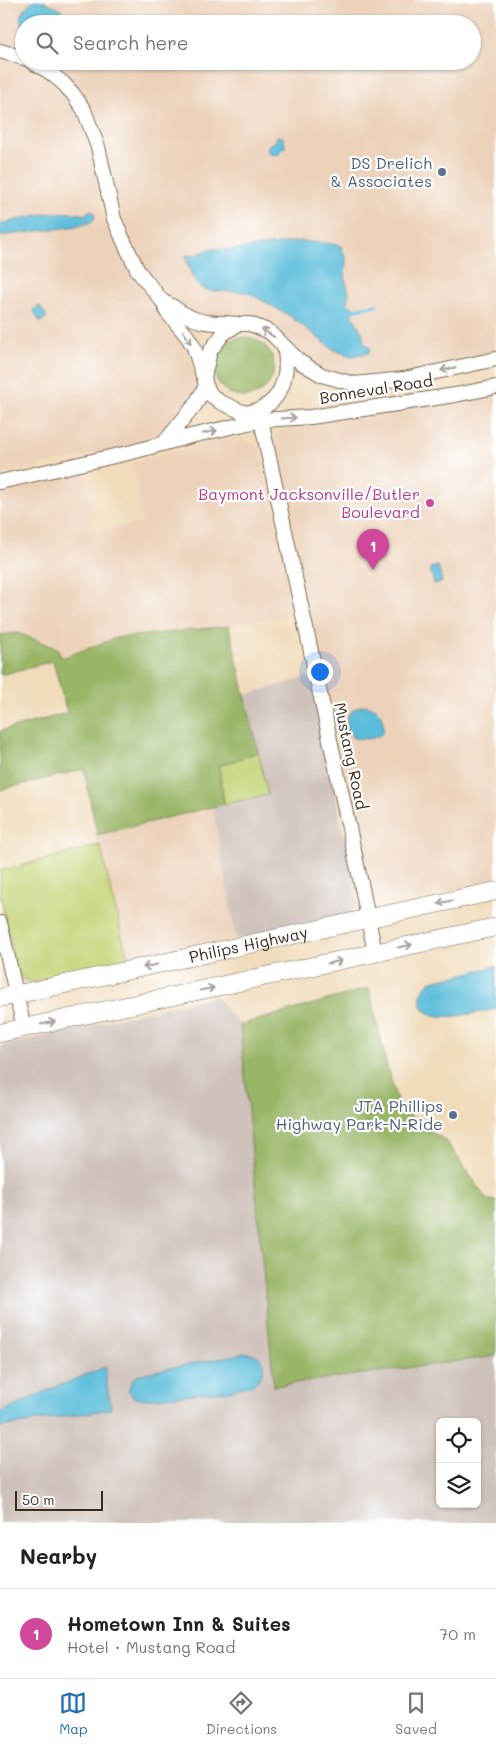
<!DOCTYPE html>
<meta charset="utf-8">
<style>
body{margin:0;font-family:Mali,sans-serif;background:#f2f2f2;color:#222}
.controls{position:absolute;right:15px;bottom:15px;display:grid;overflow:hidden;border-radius:8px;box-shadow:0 1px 4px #0004}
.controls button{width:45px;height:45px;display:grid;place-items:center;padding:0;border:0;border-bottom:1px solid #e0e0e0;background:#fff;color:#222;font:25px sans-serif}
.scale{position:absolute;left:15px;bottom:12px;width:88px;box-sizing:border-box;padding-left:5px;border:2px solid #3b2a1e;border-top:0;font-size:14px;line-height:18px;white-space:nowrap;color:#3b2a1e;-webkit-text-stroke:4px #fff;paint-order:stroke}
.you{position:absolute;left:319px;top:671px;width:18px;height:18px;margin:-12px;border:4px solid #fff;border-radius:50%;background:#1a73e8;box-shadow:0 0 0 8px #1a73e833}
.badge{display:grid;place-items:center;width:32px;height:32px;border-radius:50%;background:#1f6fb2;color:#fff;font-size:16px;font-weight:700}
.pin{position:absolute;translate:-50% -41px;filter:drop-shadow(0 1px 2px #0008)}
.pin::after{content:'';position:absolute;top:26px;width:18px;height:15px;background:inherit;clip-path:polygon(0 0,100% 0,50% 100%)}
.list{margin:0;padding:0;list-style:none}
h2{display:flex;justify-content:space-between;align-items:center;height:65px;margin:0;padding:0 20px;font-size:21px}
h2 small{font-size:16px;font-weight:400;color:#767676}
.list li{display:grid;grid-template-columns:32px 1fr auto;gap:15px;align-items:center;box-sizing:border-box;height:90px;padding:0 20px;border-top:1px solid #e0e0e0}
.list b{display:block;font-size:19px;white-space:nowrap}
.list p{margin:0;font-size:16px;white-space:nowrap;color:#767676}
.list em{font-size:16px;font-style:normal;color:#767676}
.icon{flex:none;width:28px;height:28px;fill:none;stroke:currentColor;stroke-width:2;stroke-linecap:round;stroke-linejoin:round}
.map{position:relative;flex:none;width:496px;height:1523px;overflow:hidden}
.search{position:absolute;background:#fff;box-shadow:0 1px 4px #0004;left:15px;right:15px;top:15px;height:55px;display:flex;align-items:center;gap:12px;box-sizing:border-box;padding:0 18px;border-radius:28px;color:#767676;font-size:19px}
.sheet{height:155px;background:#fff}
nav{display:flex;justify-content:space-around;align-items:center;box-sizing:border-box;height:70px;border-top:1px solid #e0e0e0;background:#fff;font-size:14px;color:#767676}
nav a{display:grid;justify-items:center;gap:2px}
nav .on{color:#1f6fb2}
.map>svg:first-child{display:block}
</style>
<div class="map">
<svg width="496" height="1523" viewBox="0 0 496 1523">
<rect width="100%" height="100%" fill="#fff"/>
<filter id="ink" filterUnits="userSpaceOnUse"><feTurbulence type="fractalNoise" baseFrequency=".02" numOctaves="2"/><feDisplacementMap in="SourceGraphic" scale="10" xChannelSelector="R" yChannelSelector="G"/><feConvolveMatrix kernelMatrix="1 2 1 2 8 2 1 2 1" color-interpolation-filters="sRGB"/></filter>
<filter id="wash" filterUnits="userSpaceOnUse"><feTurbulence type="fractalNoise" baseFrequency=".0096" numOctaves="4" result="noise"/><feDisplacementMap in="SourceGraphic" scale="20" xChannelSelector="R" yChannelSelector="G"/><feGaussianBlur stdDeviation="1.12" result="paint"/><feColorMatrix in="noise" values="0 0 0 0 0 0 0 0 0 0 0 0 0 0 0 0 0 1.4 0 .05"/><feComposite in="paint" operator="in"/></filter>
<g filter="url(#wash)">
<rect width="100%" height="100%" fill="#f0dbba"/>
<g fill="#ecd2b9">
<polygon points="0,0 496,0 496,352 428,366 367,375 342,374 320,367 302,355 290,339 273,324 252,317 213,319 199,316 165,295 144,271 127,236 110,175 99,127 88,103 59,70 45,61 472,61 472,24 24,24 24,50 12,46 0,45"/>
<polygon points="0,59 11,61 42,77 59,88 78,116 90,147 100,205 113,240 141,287 186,342 192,364 195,389 187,407 164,429 135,445 0,474"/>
<polygon points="496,391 496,882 422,897 375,900 368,895 273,440 280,429"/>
<polygon points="239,435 259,448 295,614 229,626 116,638 61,658 19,633 0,635 0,490 84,472 95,532 143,523 133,462"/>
<polygon points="213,807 236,939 129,964 97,835"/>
</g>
<g fill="#cec1b9" fill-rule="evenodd">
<polygon points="311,676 358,904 349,915 236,939 213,807 268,795 244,695"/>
<path d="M 215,996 L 240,1025 L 274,1386 L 496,1356 L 496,1523 L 0,1523 L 0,1046 ZM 440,1422 L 477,1422 L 477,1504 L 440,1504 Z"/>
</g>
<g fill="#c2d375" stroke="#7e7e4a">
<polygon points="258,752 268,795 224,804 219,766"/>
<polygon points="100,845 128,961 33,982 24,980 16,970 0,893 0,871"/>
</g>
<g fill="#99b566" stroke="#6a7042">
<circle cx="244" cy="367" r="30"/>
<polygon points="229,626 258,752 219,766 224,804 97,835 84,769 0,790 0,731 67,713 53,661 0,675 0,635 18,633 57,648 62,658 116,638"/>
<polygon points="369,988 386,1063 398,1104 420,1125 446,1141 487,1200 496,1200 496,1356 274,1386 240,1025"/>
</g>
<g fill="#5cbddb" stroke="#4c747c">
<path d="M 34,0 C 51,0 67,15 81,24 L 24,24 L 24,32 L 20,17 L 27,6 Z"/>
<polygon points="278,135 284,138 285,148 279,154 271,155 268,152 267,147 270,144 275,142"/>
<path d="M 88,211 L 93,211 L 95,216 L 93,222 L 71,227 L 0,236 L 0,224 C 28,217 57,208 86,215 Z"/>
<path d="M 301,241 C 315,243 327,242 341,246 L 346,258 L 345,279 L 349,293 L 347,300 L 348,304 L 355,309 L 352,315 L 363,334 L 363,342 L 370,347 L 369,353 L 350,356 L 334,350 L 290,316 L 247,292 L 210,291 L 200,287 L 192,276 L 185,256 L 195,255 L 213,249 L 231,250 Z"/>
<polygon points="40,306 47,317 40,322 33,310"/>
<polygon points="438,566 442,582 434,584 430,568"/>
<path d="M 366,705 C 378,708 384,715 383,728 C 383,732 384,732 380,735 C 374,740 361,739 353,738 C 340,723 347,708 366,705 Z"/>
<path d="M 496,966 L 496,1009 C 479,1012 416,1030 421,996 C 422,990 427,984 432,981 C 438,979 445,978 451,977 C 466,973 481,970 496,966 Z"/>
<path d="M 245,1353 C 272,1353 265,1380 250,1386 C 247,1387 242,1387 238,1388 C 232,1389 229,1393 223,1391 L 147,1399 L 134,1398 L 128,1390 L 134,1378 L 140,1374 Z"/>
<polygon points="105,1367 106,1369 106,1379 111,1409 0,1427 0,1413 44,1392"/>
</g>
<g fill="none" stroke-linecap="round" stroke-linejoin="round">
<polyline stroke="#5cbddb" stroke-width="4" points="355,309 376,305"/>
</g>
</g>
<g filter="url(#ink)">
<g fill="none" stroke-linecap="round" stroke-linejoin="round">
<defs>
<g id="minor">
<polyline points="0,51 24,58"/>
<polyline points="30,61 48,71 63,83 73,94 84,110 98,147 114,219 125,244 138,271 163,302 167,312 187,336 194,347 203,376"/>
<path d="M 163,302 C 173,305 180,313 190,317 C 205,325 222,322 238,324"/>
<polyline points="496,359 404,379 354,384 322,375 300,362 270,332 250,324 238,324 223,334 210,351 204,377 206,386 211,395 220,402 261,420 311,417 455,395 496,387"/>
<path d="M 243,413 C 250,412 257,411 262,408 C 285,397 289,368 284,347"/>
<polyline points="164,443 195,405 206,386"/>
<polyline points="0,482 132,452 191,436 261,420 362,888 375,953"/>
<polyline points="0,923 24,1028"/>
</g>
<g id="major">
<path id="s1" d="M 0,998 L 496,891"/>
<polyline points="0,1033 496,927"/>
</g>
</defs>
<use href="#minor" stroke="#7a6855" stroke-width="16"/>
<use href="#major" stroke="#7a6855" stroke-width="19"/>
<use href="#minor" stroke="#fff" stroke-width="14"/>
<use href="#major" stroke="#fff" stroke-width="18"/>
</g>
<defs><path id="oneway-shaft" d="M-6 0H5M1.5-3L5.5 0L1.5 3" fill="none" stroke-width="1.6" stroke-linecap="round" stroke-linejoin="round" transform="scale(1.25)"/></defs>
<g stroke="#a79f9a">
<use href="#oneway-shaft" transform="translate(268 333) rotate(-147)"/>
<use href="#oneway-shaft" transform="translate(187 337) rotate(56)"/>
<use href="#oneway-shaft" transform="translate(448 369) rotate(168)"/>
<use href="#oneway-shaft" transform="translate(289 418) rotate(-4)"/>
<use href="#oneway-shaft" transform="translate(210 432) rotate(-13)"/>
<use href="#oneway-shaft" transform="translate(445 902) rotate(168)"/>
<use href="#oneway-shaft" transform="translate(405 946) rotate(-12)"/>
<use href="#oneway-shaft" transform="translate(335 962) rotate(-12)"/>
<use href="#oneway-shaft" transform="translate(150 966) rotate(168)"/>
<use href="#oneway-shaft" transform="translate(207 989) rotate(-12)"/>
<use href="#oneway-shaft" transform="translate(48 1023) rotate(-12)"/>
</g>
</g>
<g fill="#5c6f8a" stroke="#fff" stroke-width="2">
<circle cx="442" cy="172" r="5"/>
<circle cx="453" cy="1115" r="5"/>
</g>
<circle fill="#d1479c" stroke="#fff" stroke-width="2" cx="430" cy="503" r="5"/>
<g text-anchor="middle" stroke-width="4.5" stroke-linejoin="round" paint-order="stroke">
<g font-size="16" fill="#4e5e75" stroke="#fff" text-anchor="end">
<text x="432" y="169">DS Drelich<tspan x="432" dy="18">&amp; Associates</tspan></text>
<text x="443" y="1112">JTA Phillips<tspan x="443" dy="18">Highway Park-N-Ride</tspan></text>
</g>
<g font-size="16" fill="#3b2a1e" stroke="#fff">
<text transform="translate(376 389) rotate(-9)" y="6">Bonneval Road</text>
<text transform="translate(351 756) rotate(78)" y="6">Mustang Road</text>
<text dy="6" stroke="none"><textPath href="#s1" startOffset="254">Philips Highway</textPath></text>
</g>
<g font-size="16" fill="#b23c85" stroke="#fff" text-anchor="end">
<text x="420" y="500">Baymont Jacksonville/Butler<tspan x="420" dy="18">Boulevard</tspan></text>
</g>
</g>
</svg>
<div class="controls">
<button><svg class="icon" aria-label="locate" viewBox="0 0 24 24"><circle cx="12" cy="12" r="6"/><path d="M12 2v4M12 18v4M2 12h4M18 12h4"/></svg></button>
<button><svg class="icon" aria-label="layers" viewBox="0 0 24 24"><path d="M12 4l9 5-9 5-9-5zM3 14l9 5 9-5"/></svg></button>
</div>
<div class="scale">50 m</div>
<div class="you"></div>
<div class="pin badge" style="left:373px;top:570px;background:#d1479c">1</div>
<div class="search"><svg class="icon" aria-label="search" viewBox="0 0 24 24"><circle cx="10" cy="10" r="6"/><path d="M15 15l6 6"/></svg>Search here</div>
</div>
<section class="sheet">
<h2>Nearby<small></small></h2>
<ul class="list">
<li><span class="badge" style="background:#d1479c">1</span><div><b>Hometown Inn &amp; Suites</b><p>Hotel · Mustang Road</p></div><em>70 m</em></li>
</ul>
</section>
<nav>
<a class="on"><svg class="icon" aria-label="map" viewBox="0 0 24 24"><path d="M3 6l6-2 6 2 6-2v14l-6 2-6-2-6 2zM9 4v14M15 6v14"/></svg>Map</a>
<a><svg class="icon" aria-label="directions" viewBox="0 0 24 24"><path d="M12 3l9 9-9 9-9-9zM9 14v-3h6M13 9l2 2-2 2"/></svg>Directions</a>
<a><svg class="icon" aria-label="saved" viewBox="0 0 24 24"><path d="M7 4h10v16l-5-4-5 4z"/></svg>Saved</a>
</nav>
